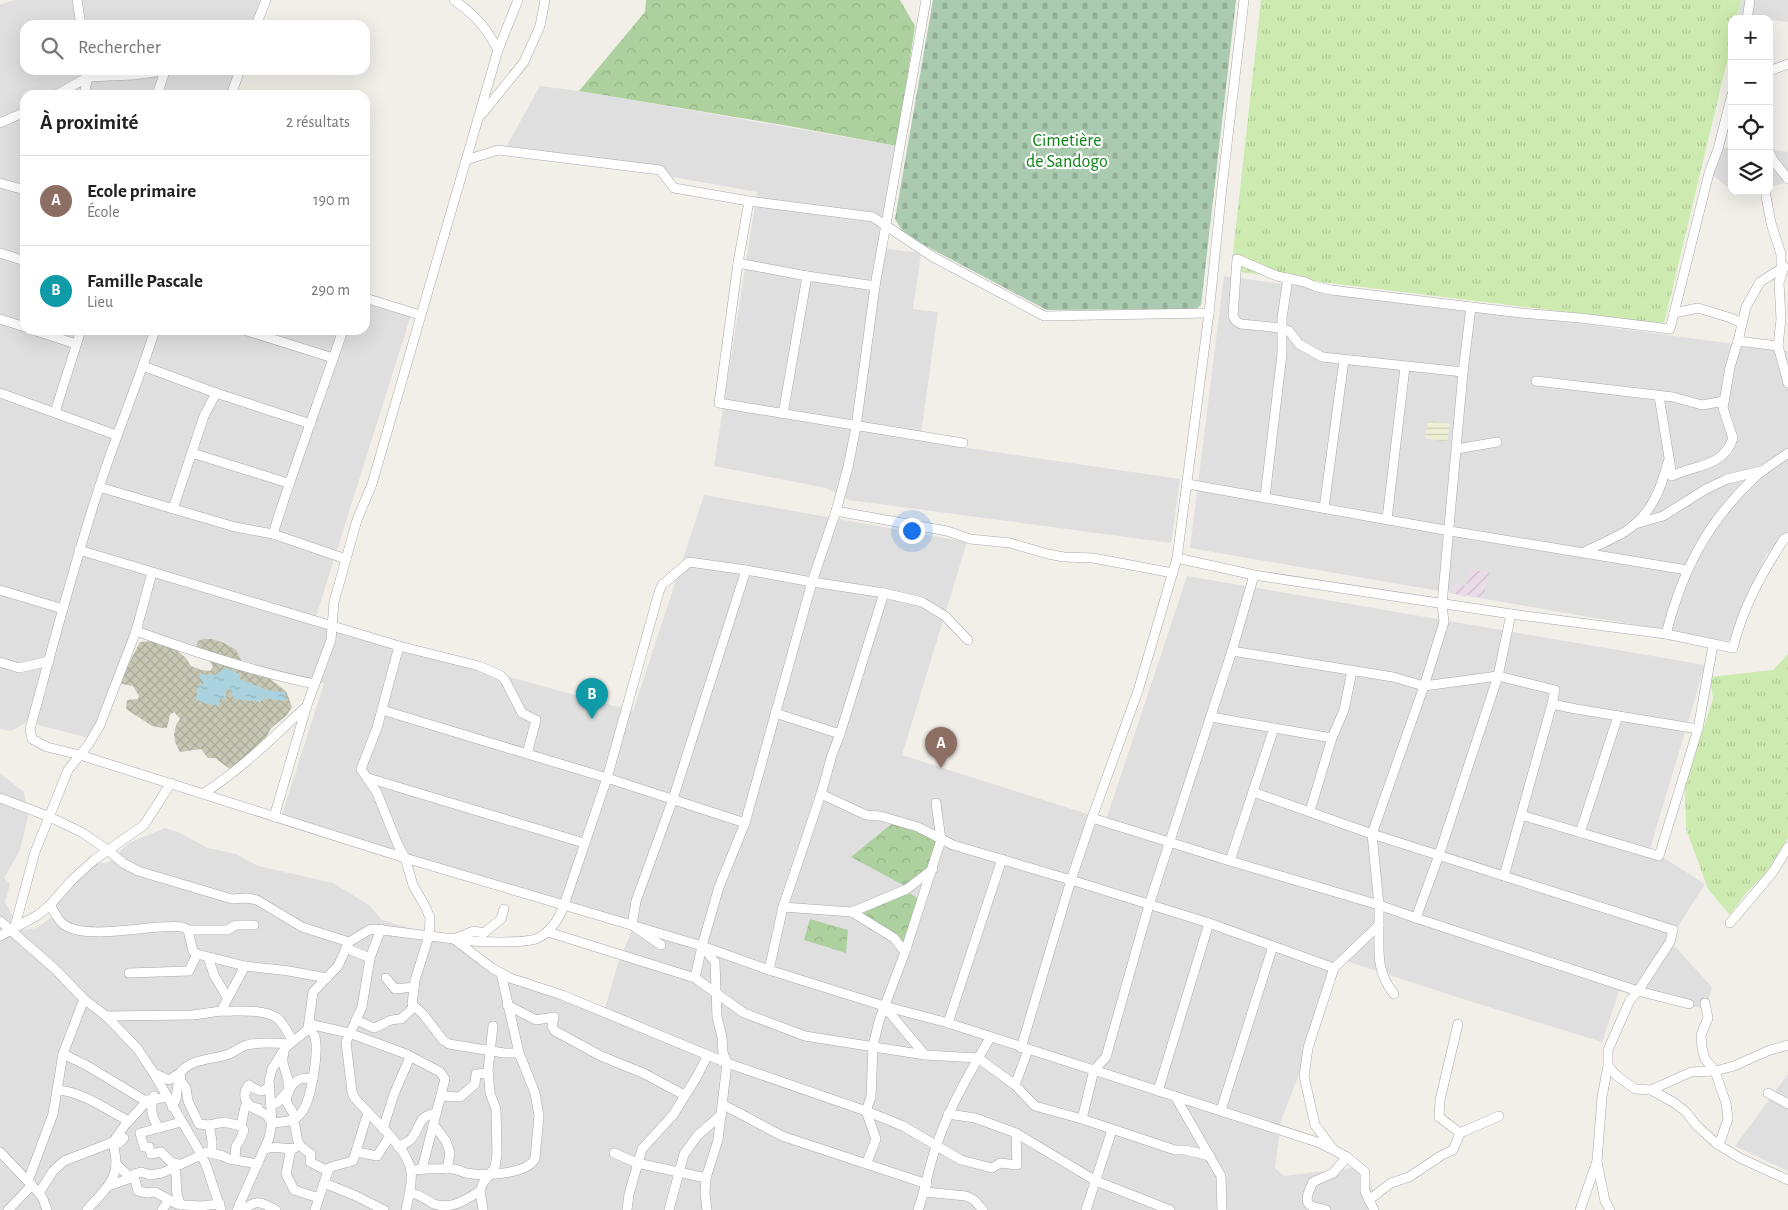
<!DOCTYPE html>
<html lang="fr">
<meta charset="utf-8">
<style>
body{margin:0;font-family:"Alegreya Sans",sans-serif;background:#f2f2f2;color:#222}
.controls{position:absolute;right:15px;top:15px;display:grid;overflow:hidden;border-radius:10px;box-shadow:0 5px 20px #0002}
.controls button{width:45px;height:45px;display:grid;place-items:center;padding:0;border:0;border-bottom:1px solid #e0e0e0;background:#fff;color:#222;font:25px sans-serif}
.you{position:absolute;left:911px;top:530px;width:18px;height:18px;margin:-12px;border:4px solid #fff;border-radius:50%;background:#1a73e8;box-shadow:0 0 0 8px #1a73e833}
.badge{display:grid;place-items:center;width:32px;height:32px;border-radius:50%;background:#d40000;color:#fff;font-size:16px;font-weight:700}
.pin{position:absolute;translate:-50% -41px;filter:drop-shadow(0 1px 2px #0008)}
.pin::after{content:'';position:absolute;top:26px;width:18px;height:15px;background:inherit;clip-path:polygon(0 0,100% 0,50% 100%)}
.list{margin:0;padding:0;list-style:none}
h2{display:flex;justify-content:space-between;align-items:center;height:65px;margin:0;padding:0 20px;font-size:21px}
h2 small{font-size:16px;font-weight:400;color:#767676}
.list li{display:grid;grid-template-columns:32px 1fr auto;gap:15px;align-items:center;box-sizing:border-box;height:90px;padding:0 20px;border-top:1px solid #e0e0e0}
.list b{display:block;font-size:19px;white-space:nowrap}
.list p{margin:0;font-size:16px;white-space:nowrap;color:#767676}
.list em{font-size:16px;font-style:normal;color:#767676}
.icon{flex:none;width:28px;height:28px;fill:none;stroke:currentColor;stroke-width:2;stroke-linecap:round;stroke-linejoin:round}
.map{position:relative;flex:none;width:1788px;height:1210px;overflow:hidden}
.search{position:absolute;background:#fff;box-shadow:0 5px 20px #0002;left:20px;top:20px;width:350px;height:55px;display:flex;align-items:center;gap:12px;box-sizing:border-box;padding:0 18px;border-radius:15px;color:#767676;font-size:19px}
.panel{position:absolute;background:#fff;box-shadow:0 5px 20px #0002;left:20px;top:90px;width:350px;height:245px;border-radius:15px}
.map>svg:first-child{display:block}
</style>
<div class="map">
<svg width="1788" height="1210" viewBox="0 0 1788 1210">
<defs>
<pattern id="industrial-furrows" width="10" height="10" patternUnits="userSpaceOnUse" patternTransform="scale(1.25)"><rect width="10" height="10" fill="#ebdbe8"/><path d="M-1 1l2-2M0 10L10 0M9 11l2-2" fill="none" stroke="#c9bcc7"/></pattern>
<pattern id="construction-cross-hatch" width="8" height="8" patternUnits="userSpaceOnUse" patternTransform="scale(1.25)"><rect width="8" height="8" fill="#c7c7b4"/><path d="M0 0l8 8M0 8l8-8" fill="none" stroke="#abab9a"/></pattern>
<pattern id="farmland-rules" width="6" height="5" patternUnits="userSpaceOnUse" patternTransform="scale(1.25)"><rect width="6" height="5" fill="#eef0d5"/><path d="M0 2.5h6" fill="none" stroke="#ccceb7"/></pattern>
<pattern id="grass-tufts" width="24" height="20" patternUnits="userSpaceOnUse" patternTransform="scale(1.25)"><rect width="24" height="20" fill="#cdebb0"/><path d="M3 7l-1-3M5 7V3M7 7l1-3M15 17l-1-3M17 17v-4M19 17l1-3" fill="none" stroke="#b0c997"/></pattern>
<pattern id="forest-crowns" width="20" height="18" patternUnits="userSpaceOnUse" patternTransform="scale(1.25)"><rect width="20" height="18" fill="#add19e"/><path d="M2 6a3 3 0 1 1 6 0M12 15a3 3 0 1 1 6 0" fill="none" stroke="#95b388"/></pattern>
<pattern id="cemetery-stones" width="16" height="16" patternUnits="userSpaceOnUse" patternTransform="scale(1.25)"><rect width="16" height="16" fill="#aacbaf"/><path d="M2 7V4a2 2 0 0 1 4 0v3zM10 15v-3a2 2 0 0 1 4 0v3z" fill="#92ae96"/></pattern>
<pattern id="water-ripples" width="26" height="14" patternUnits="userSpaceOnUse" patternTransform="scale(1.25)"><rect width="26" height="14" fill="#aad3df"/><path d="M2 4q2-2 4 0t4 0M15 11q2-2 4 0t4 0" fill="none" stroke="#92b5bf"/></pattern>
</defs>
<rect width="100%" height="100%" fill="#f2efe9"/>
<g fill="#e0dfdf">
<polygon points="14,0 260,0 251,25 25,25 25,70 236,70 228,95 25,95 25,330 365,330 365,301 411,315 314,623 633,711 704,495 967,542 902,755 1106,820 1187,576 1705,665 1650,849 1705,884 1669,940 1712,987 1706,1009 1619,991 1602,1042 1466,1000 1343,960 1281,1121 1275,1168 1284,1176 1366,1166 1378,1210 0,1210 0,939 15,931 37,928 53,916 56,901 78,875 99,863 106,863 115,859 120,851 129,843 165,828 180,833 208,848 236,854 258,866 333,883 369,905 382,920 439,936 459,944 492,970 604,1012 618,963 633,928 282,814 324,684 141,631 97,740 27,722 11,731 0,729 0,5"/>
<polygon points="1741,0 1788,0 1788,22 1738,16"/>
<polygon points="540,86 579,91 897,146 878,248 921,253 913,309 938,312 920,441 1180,479 1171,543 849,500 826,488 714,466 757,192 506,147"/>
<polygon points="1732,147 1732,190 1709,173 1718,149"/>
<polygon points="1769,149 1788,152 1788,182 1769,187"/>
<polygon points="1224,276 1788,351 1788,532 1766,555 1729,641 1190,548"/>
<polygon points="0,773 24,792 28,817 20,850 4,878 10,884 5,902 12,915 11,923 0,933"/>
<polygon points="1788,1074 1788,1171 1735,1146"/>
</g>
<polygon fill="url(#industrial-furrows)" points="1470,569 1489,573 1483,598 1466,594 1465,597 1452,593 1454,584 1466,586"/>
<polygon fill="url(#construction-cross-hatch)" points="203,639 212,639 224,643 236,650 243,664 266,676 286,691 292,707 286,716 271,728 262,746 230,769 215,758 208,758 201,749 180,752 175,742 174,734 176,725 180,719 174,712 170,715 167,728 162,728 152,726 126,709 127,700 138,699 139,696 133,686 122,684 121,679 140,642 152,641 175,649 186,658 191,666 201,670 210,671 213,667 209,660 195,651 198,641"/>
<polygon fill="url(#farmland-rules)" points="1428,420 1450,424 1447,442 1425,438"/>
<g fill="url(#grass-tufts)">
<polygon points="1261,0 1741,0 1737,19 1732,19 1732,41 1664,324 1231,271"/>
<polygon points="1788,654 1788,838 1766,873 1746,893 1730,915 1708,889 1686,829 1685,783 1713,699 1710,677 1773,670"/>
</g>
<g fill="url(#forest-crowns)">
<polygon points="646,0 900,0 915,26 897,146 789,126 579,91 645,12"/>
<polygon points="895,821 939,840 932,866 907,887 851,857"/>
<polygon points="907,891 921,901 904,949 855,912"/>
<polygon points="810,919 848,930 846,953 804,940"/>
</g>
<polygon fill="url(#cemetery-stones)" points="933,0 1236,0 1201,305 1196,309 1047,310 905,235 895,219"/>
<polygon fill="url(#water-ripples)" points="227,668 239,674 240,679 267,690 284,692 287,698 283,701 265,698 260,702 234,699 231,690 226,689 226,699 220,699 219,705 207,704 196,699 198,686 204,683 199,677 201,674 215,675 222,670"/>
<g fill="none" stroke-linecap="round" stroke-linejoin="round">
<defs>
<g id="street">
<polyline points="77,0 81,25"/>
<path d="M 454,0 C 476,16 485,26 498,50"/>
<polyline points="1747,19 1750,0"/>
<polyline points="256,25 266,0"/>
<polyline points="87,70 88,77 133,75 171,70"/>
<polyline points="1769,71 1788,64"/>
<polyline points="56,95 88,77 84,95"/>
<polyline points="157,95 165,71"/>
<polyline points="231,95 240,70"/>
<polyline points="482,114 524,62 540,26 545,0"/>
<polyline points="0,123 25,112"/>
<polyline points="1769,151 1773,160 1788,179"/>
<polyline points="466,160 498,150 660,170 674,188 749,201 873,217 933,257 1044,316 1209,313"/>
<polyline points="0,183 25,190"/>
<polyline points="1765,191 1771,223 1781,254 1781,263 1784,267 1779,282 1781,319 1778,346 1788,383"/>
<polyline points="749,201 738,263 719,403 963,443"/>
<polyline points="0,253 25,261"/>
<polyline points="738,263 807,276 875,286"/>
<polyline points="365,298 420,315"/>
<polyline points="1674,313 1698,308 1731,318 1741,323"/>
<polyline points="0,319 25,327"/>
<polyline points="33,330 76,344"/>
<path d="M 155,330 C 138,383 116,435 99,488 C 73,567 52,649 30,729 L 32,739 L 47,747 L 80,755 L 405,858 L 702,946 L 769,970 L 884,1006 L 925,1055"/>
<polyline points="244,330 333,358"/>
<polyline points="1738,341 1778,346"/>
<polyline points="143,366 216,393 311,424"/>
<polyline points="1463,372 1322,357 1299,344 1289,331 1281,328 1241,324 1236,321 1233,316 1237,259 1277,276 1305,282 1314,286 1331,290 1521,313 1580,318 1670,329 1709,173 1718,149 1732,94"/>
<polyline points="1536,381 1673,397 1702,405 1724,401"/>
<polyline points="0,393 116,435"/>
<path d="M 1659,396 L 1672,476 C 1696,464 1723,468 1733,438 L 1723,408 L 1730,367 L 1738,341 L 1746,307 L 1760,282 L 1784,267"/>
<polyline points="55,412 81,330"/>
<polyline points="783,414 807,276"/>
<polyline points="1457,449 1497,442"/>
<polyline points="192,453 288,483"/>
<polyline points="1188,484 1450,531 1687,570"/>
<polyline points="99,487 235,527 273,534 346,559"/>
<polyline points="1265,497 1282,354 1282,318 1288,278"/>
<polyline points="1324,508 1344,360"/>
<polyline points="173,509 204,416 216,393"/>
<polyline points="836,511 947,531 970,539 1010,543 1048,554 1064,557 1093,558 1173,573"/>
<polyline points="1387,519 1405,367"/>
<polyline points="1635,524 1663,516 1706,489 1727,479 1761,471"/>
<path d="M 273,534 C 294,466 320,398 343,330"/>
<polyline points="79,550 399,646 479,666 500,675 505,680 522,713 536,720 527,754"/>
<path d="M 1584,552 C 1598,545 1613,539 1626,531 C 1651,515 1661,489 1668,462"/>
<path d="M 1177,558 L 1254,575 L 1511,614 L 1666,634 L 1733,648 C 1743,607 1761,575 1784,539 L 1788,537"/>
<polyline points="0,590 63,609"/>
<path d="M 136,631 C 194,652 254,672 315,684"/>
<path d="M 1666,634 C 1681,574 1706,524 1751,481 C 1761,470 1776,462 1788,453"/>
<polyline points="399,646 377,728 361,769 377,793 398,845 405,858 413,885 426,908 430,918 429,936 415,980 412,1004 423,1014 443,1040 449,1044 504,1053 519,1053"/>
<polyline points="1232,651 1393,677 1424,686 1498,676 1555,690 1552,704 1504,876"/>
<polyline points="0,662 19,668 49,661"/>
<polyline points="1552,704 1576,709 1698,729"/>
<polyline points="382,710 607,778 745,823"/>
<polyline points="775,713 840,734"/>
<polyline points="1211,717 1332,738"/>
<polyline points="368,778 584,843"/>
<polyline points="1253,792 1372,834 1673,930 1670,942 1638,991 1630,1000 1608,1050 1608,1066 1602,1097 1597,1161 1580,1210"/>
<path d="M 204,793 C 242,769 274,736 307,706"/>
<polyline points="821,794 866,815 880,816 918,827 953,845 1071,880 1209,923 1334,968"/>
<polyline points="0,798 50,817 83,833 109,851 123,863 138,871 232,899 248,898 257,900 302,927 349,942"/>
<polyline points="1310,811 1332,738 1344,710 1352,671"/>
<polyline points="1521,815 1659,856 1698,729 1713,645"/>
<polyline points="274,817 307,705 331,640 334,602 357,520 372,484 498,50 518,0"/>
<polyline points="1092,818 1230,861 1379,905 1416,918 1638,991 1689,1004"/>
<polyline points="1580,833 1618,716"/>
<polyline points="1230,861 1274,728"/>
<path d="M 50,905 C 54,911 58,920 63,924 C 86,942 154,923 183,927 L 188,930 L 193,951 L 197,954 L 245,966"/>
<polyline points="783,907 852,912 894,938 905,952"/>
<polyline points="852,912 907,889 933,869"/>
<polyline points="1416,918 1439,855 1498,676 1511,614"/>
<polyline points="0,921 55,969 84,999 106,1016 137,1048 153,1072 198,1149 206,1165 221,1210"/>
<polyline points="1730,923 1773,872 1788,847"/>
<path d="M 1379,925 C 1379,952 1376,972 1394,994"/>
<polyline points="15,926 35,852 68,770 88,745 100,725 136,631 152,573"/>
<path d="M 381,929 L 370,958 L 362,1007 L 346,1042 L 352,1092 L 354,1097 C 370,1117 407,1146 411,1171 C 413,1183 408,1198 406,1210"/>
<polyline points="188,930 227,930 236,925 254,925"/>
<polyline points="548,932 695,978 744,1013 805,1036 925,1055 978,1058 1015,1085 1035,1106 1082,1119 1175,1150 1185,1150 1210,1156"/>
<polyline points="0,936 38,915 50,905 71,881 94,860 144,825 171,783"/>
<polyline points="454,939 474,931 484,933 501,919 504,909"/>
<path d="M 456,939 C 470,942 527,944 538,938 C 552,931 559,919 564,905 L 607,778 L 659,592 L 662,585 L 689,562 L 746,570 L 812,582 L 884,593 L 922,602 L 945,616 L 968,640"/>
<polyline points="661,945 632,925 636,901 673,799 746,570"/>
<polyline points="346,948 370,958"/>
<polyline points="208,957 214,975 227,997"/>
<polyline points="769,970 783,907 821,794 832,755 840,734 884,593"/>
<polyline points="129,973 189,971 197,954"/>
<polyline points="386,978 395,989 414,987"/>
<polyline points="695,978 702,946"/>
<polyline points="1705,1003 1708,1018 1701,1035 1702,1048 1705,1059 1715,1071 1721,1089 1726,1103 1728,1119 1719,1145"/>
<polyline points="507,1005 536,1020 554,1017 552,1026 555,1031 601,1056 645,1074 684,1095"/>
<polyline points="884,1006 948,1023 1320,1143 1347,1157 1365,1172 1365,1191 1374,1210"/>
<path d="M 221,1011 C 238,1012 262,1008 277,1018 C 284,1023 288,1034 293,1041"/>
<polyline points="106,1016 193,1015 221,1011 245,966 289,971 327,978"/>
<path d="M 356,1020 L 374,1028 C 386,1024 387,1019 401,1019 L 414,1007"/>
<polyline points="948,1023 1002,859"/>
<polyline points="309,1024 349,1033 406,1054 440,1072 445,1079 422,1169"/>
<polyline points="1458,1024 1440,1100 1439,1117 1460,1133"/>
<polyline points="1021,1048 1071,880 1092,818 1138,691 1177,558 1209,313 1222,187 1244,0"/>
<polyline points="63,1054 86,1065 144,1100 151,1100 167,1097"/>
<polyline points="1608,1066 1617,1076 1635,1089 1651,1090 1673,1102 1685,1111 1697,1126 1717,1144 1740,1158 1788,1180"/>
<polyline points="154,1073 169,1080 180,1073"/>
<polyline points="1015,1085 1028,1050"/>
<path d="M 58,1090 C 83,1092 107,1110 129,1121"/>
<polyline points="1651,1090 1691,1072 1715,1071 1734,1066 1770,1050 1788,1045"/>
<polyline points="1158,1091 1209,923"/>
<polyline points="1768,1093 1788,1104"/>
<path d="M 154,1096 C 149,1108 152,1118 159,1128"/>
<polyline points="441,1096 460,1097 475,1084 476,1074 488,1073"/>
<polyline points="1175,1096 1221,1176 1222,1210"/>
<polyline points="722,1104 782,1136 927,1184"/>
<path d="M 271,1105 L 278,1102 L 288,1091 C 291,1074 279,1066 284,1053"/>
<polyline points="172,1107 176,1099 179,1076"/>
<path d="M 253,1108 L 267,1115 L 272,1123 C 283,1122 294,1122 301,1113 C 311,1102 319,1052 315,1037 C 314,1033 311,1031 308,1028"/>
<path d="M 258,1108 C 245,1107 241,1094 249,1085 C 257,1090 262,1095 269,1086"/>
<polyline points="1221,1110 1273,946"/>
<polyline points="948,1114 975,1118 1016,1133 1096,1181 1170,1210"/>
<path d="M 296,1118 L 286,1101 C 289,1086 296,1075 313,1079"/>
<polyline points="1082,1119 1094,1070 1106,1057 1149,905 1232,651 1254,575"/>
<path d="M 293,1120 C 300,1137 291,1141 311,1154 L 310,1162 L 328,1171"/>
<polyline points="433,1124 446,1141 450,1153 447,1169"/>
<polyline points="209,1125 224,1122 241,1126 245,1107 247,1104"/>
<polyline points="383,1129 394,1094 410,1057"/>
<path d="M 398,1147 C 402,1145 409,1142 412,1138 C 422,1126 416,1117 436,1113"/>
<path d="M 265,1149 C 278,1145 283,1150 295,1148"/>
<polyline points="291,1149 286,1174 294,1190 319,1198"/>
<polyline points="1333,1149 1315,1125 1304,1076 1308,1048 1334,968 1379,925 1379,905 1372,834 1424,686 1444,622 1442,604 1463,372 1471,307"/>
<polyline points="0,1152 39,1193 43,1199 47,1210"/>
<polyline points="206,1152 223,1156 229,1159 258,1164"/>
<path d="M 212,1152 L 212,1141 L 209,1125 L 199,1124 L 188,1101 L 186,1088 L 181,1081 L 180,1073 C 191,1058 213,1060 229,1054 C 235,1052 240,1047 247,1045 C 260,1042 276,1043 289,1044"/>
<polyline points="357,1152 377,1156 390,1136"/>
<polyline points="614,1153 637,1163 706,1178"/>
<polyline points="201,1155 162,1173 150,1175 141,1172 134,1174 131,1178 135,1180 138,1191 147,1193 155,1192 177,1204 184,1205 200,1206 220,1204"/>
<polyline points="235,1159 236,1146 240,1140 244,1130 241,1126"/>
<polyline points="867,1162 876,1139 866,1111 871,1097 873,1046 879,1021 905,952 941,840 936,803"/>
<polyline points="1597,1162 1605,1201 1610,1210"/>
<polyline points="179,1164 171,1162 161,1152 151,1154 149,1147 144,1147 140,1133 181,1122"/>
<path d="M 174,1166 C 179,1179 173,1192 181,1205"/>
<path d="M 411,1170 C 425,1169 440,1168 454,1169 C 459,1170 462,1172 466,1173 C 482,1176 528,1175 535,1158 L 539,1116 L 535,1093 L 519,1053 L 501,973"/>
<polyline points="28,1181 53,1114 63,1054 84,999"/>
<polyline points="324,1183 354,1195 384,1210"/>
<polyline points="108,1186 131,1178 116,1164"/>
<path d="M 409,1192 C 421,1195 423,1198 434,1204 C 451,1210 466,1200 480,1191"/>
<polyline points="925,1192 966,1196 974,1200 983,1210"/>
<polyline points="39,1193 53,1171 64,1161 113,1142 125,1125 148,1100"/>
<polyline points="1369,1200 1391,1183 1409,1177 1442,1155 1453,1150 1460,1133 1499,1116"/>
<polyline points="8,1210 32,1185"/>
<path d="M 87,1210 C 98,1197 117,1181 116,1163 C 116,1156 114,1149 113,1142 L 119,1143 L 124,1138"/>
<polyline points="162,1210 169,1200"/>
<polyline points="237,1210 269,1138 272,1123 269,1081 272,1069 286,1047 306,1031 308,1028 313,992 338,966 349,942 369,930 374,929 454,939 492,968 510,978 562,995 727,1063 866,1111 903,1126 961,1160 992,1168 1000,1163 1017,1165 1016,1133"/>
<path d="M 243,1210 C 256,1199 261,1202 276,1210"/>
<polyline points="315,1210 329,1168 334,1166 353,1161 368,1112"/>
<polyline points="483,1210 480,1191 483,1183 495,1167 497,1154 496,1109 490,1093 488,1070 493,1026"/>
<polyline points="627,1210 629,1194 642,1149 673,1115 696,1078 708,1055"/>
<polyline points="669,1210 684,1154 698,1135 722,1114"/>
<polyline points="707,1210 705,1193 706,1178 718,1140 727,1063 723,1053 722,1037 717,1017 715,962 702,946 719,887 745,823 812,582 836,511 848,467 856,427 875,286 926,0"/>
<path d="M 918,1210 C 926,1188 929,1165 937,1144 C 950,1106 970,1072 990,1038"/>
<polyline points="1086,1210 1112,1130"/>
<path d="M 1326,1210 C 1321,1208 1314,1208 1310,1205 C 1303,1200 1311,1187 1313,1182 L 1333,1173 L 1347,1157"/>
</g>
</defs>
<use href="#street" stroke="#a9a9a9" stroke-width="10"/>
<use href="#street" stroke="#fff" stroke-width="9"/>
</g>
<g text-anchor="middle" stroke-width="4.5" stroke-linejoin="round" paint-order="stroke">
<g font-size="18" fill="#0c8416" stroke="#fff">
<text x="1067" y="146">Cimetière<tspan x="1067" dy="21">de Sandogo</tspan></text>
</g>
</g>
</svg>
<div class="controls">
<button>+</button>
<button>−</button>
<button><svg class="icon" aria-label="locate" viewBox="0 0 24 24"><circle cx="12" cy="12" r="6"/><path d="M12 2v4M12 18v4M2 12h4M18 12h4"/></svg></button>
<button><svg class="icon" aria-label="layers" viewBox="0 0 24 24"><path d="M12 4l9 5-9 5-9-5zM3 14l9 5 9-5"/></svg></button>
</div>
<div class="you"></div>
<div class="pin badge" style="left:941px;top:768px;background:#8d6e63">A</div>
<div class="pin badge" style="left:592px;top:719px;background:#0f9aa8">B</div>
<div class="search"><svg class="icon" aria-label="search" viewBox="0 0 24 24"><circle cx="10" cy="10" r="6"/><path d="M15 15l6 6"/></svg>Rechercher</div>
<section class="panel">
<h2>À proximité<small>2 résultats</small></h2>
<ul class="list">
<li><span class="badge" style="background:#8d6e63">A</span><div><b>Ecole primaire</b><p>École</p></div><em>190 m</em></li>
<li><span class="badge" style="background:#0f9aa8">B</span><div><b>Famille Pascale</b><p>Lieu</p></div><em>290 m</em></li>
</ul>
</section>
</div>
